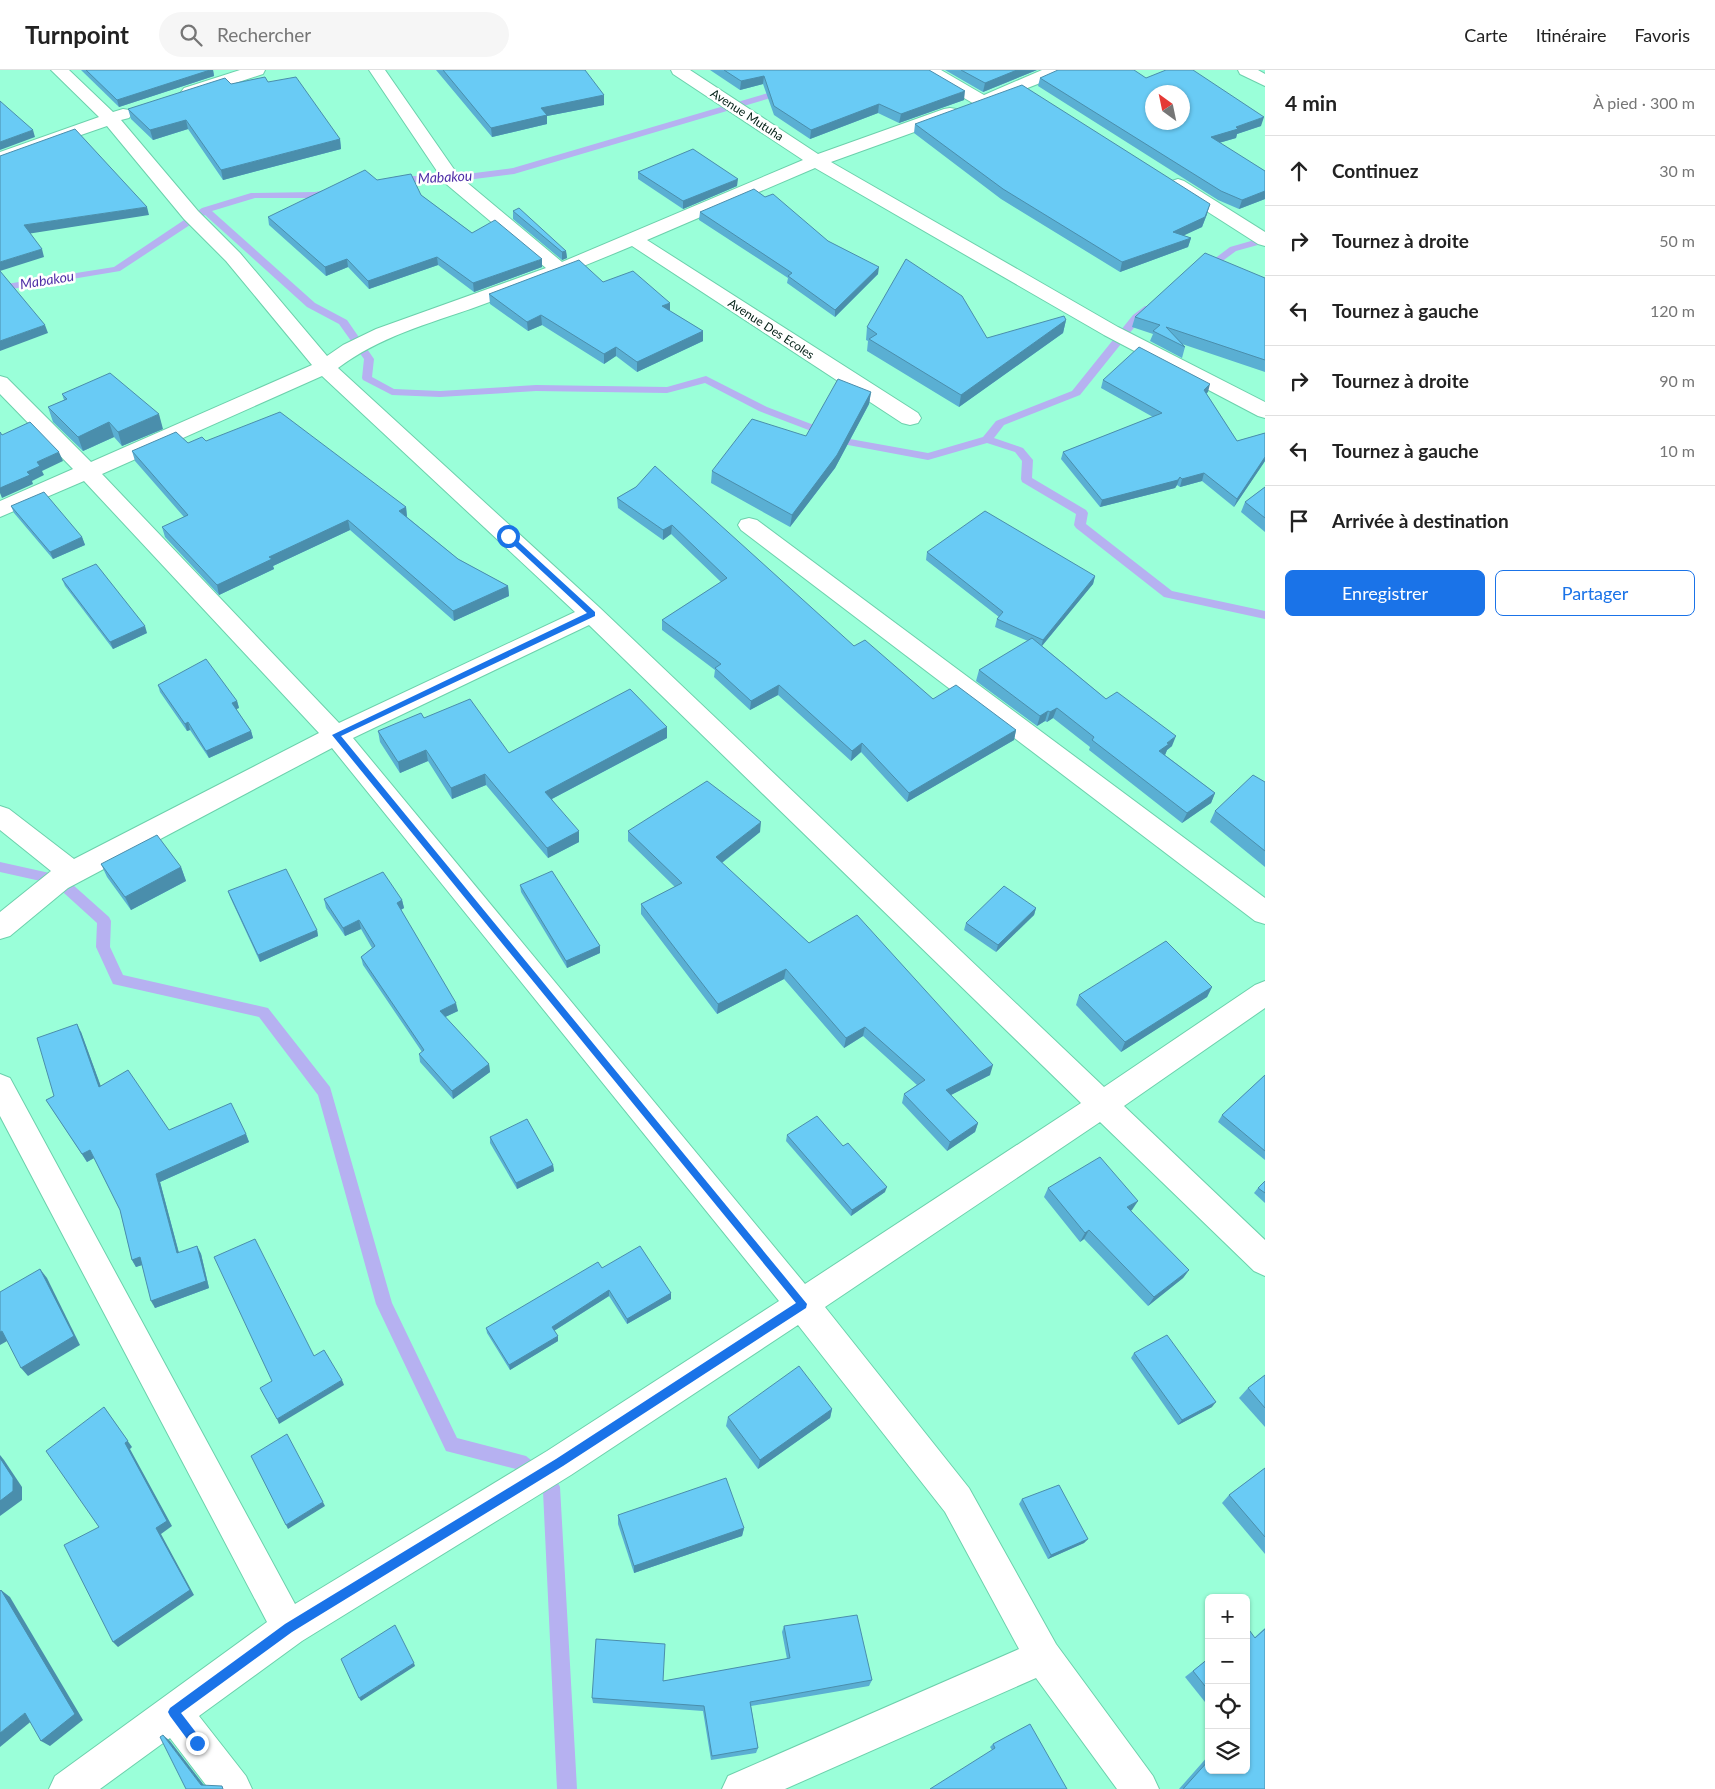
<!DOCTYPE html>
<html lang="fr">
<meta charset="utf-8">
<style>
body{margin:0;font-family:Lato,sans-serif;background:#f6f6f6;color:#222}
.controls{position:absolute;right:15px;bottom:15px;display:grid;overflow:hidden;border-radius:8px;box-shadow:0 1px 4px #0004}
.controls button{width:45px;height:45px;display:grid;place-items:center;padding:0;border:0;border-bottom:1px solid #e0e0e0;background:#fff;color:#222;font:25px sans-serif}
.compass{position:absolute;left:1145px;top:15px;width:45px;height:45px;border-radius:50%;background:#fff;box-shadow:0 1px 4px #0004;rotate:327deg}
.stop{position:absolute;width:15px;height:15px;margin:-11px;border:4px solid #1a73e8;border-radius:50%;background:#fff}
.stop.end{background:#1a73e8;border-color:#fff;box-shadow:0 1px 5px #0008}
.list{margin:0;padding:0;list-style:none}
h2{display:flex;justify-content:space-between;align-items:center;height:65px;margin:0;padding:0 20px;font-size:21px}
h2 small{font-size:16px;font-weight:400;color:#767676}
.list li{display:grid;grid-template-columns:32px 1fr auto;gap:15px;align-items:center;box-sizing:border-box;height:70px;padding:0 20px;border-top:1px solid #e0e0e0}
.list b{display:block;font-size:19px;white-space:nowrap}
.list em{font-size:16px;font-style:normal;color:#767676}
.actions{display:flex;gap:10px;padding:15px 20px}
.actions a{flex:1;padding:11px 0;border:1px solid #1a73e8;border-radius:8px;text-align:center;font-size:18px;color:#1a73e8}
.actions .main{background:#1a73e8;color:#fff}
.icon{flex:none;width:28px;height:28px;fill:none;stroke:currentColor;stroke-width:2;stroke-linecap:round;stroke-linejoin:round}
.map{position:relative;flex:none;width:1265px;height:1719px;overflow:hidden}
header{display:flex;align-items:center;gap:30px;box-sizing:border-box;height:70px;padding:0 25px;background:#fff;border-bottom:1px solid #e0e0e0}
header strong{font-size:24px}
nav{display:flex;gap:28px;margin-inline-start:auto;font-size:18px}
.search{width:350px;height:45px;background:#f6f6f6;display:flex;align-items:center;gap:12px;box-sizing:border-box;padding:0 18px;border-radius:28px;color:#767676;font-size:19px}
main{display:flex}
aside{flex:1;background:#fff}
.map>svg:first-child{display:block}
</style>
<header>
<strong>Turnpoint</strong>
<div class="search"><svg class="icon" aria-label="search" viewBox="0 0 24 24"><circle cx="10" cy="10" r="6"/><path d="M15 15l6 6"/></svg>Rechercher</div>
<nav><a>Carte</a><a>Itinéraire</a><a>Favoris</a></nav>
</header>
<main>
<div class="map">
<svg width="1265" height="1719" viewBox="0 0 1265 1719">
<rect width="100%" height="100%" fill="#9affd9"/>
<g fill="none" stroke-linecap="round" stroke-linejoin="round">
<g fill="#b6b1f1" fill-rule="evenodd">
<polygon points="784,16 788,19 781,25 514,104 451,112 396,112 391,109 396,106 451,106 513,98 775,21"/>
<polygon points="331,119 336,122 334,124 315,128 255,128 212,141 315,233 347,250 374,289 372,307 394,319 440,321 536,315 667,317 706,306 767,337 850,369 928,383 983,367 996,351 1072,321 1133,245 1145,236 1153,236 1153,240 1141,249 1080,325 1004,355 994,368 1023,378 1033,390 1032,408 1086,440 1088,443 1086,454 1172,521 1265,541 1265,549 1164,527 1076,458 1074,455 1076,444 1022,412 1021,409 1022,391 1015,382 987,373 928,390 848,375 759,341 705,313 667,323 536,321 440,327 392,325 363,310 362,308 364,289 339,254 307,237 205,145 120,201 0,221 0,215 114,197 202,138 251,123 315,122"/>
<polygon points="1265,167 1265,173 1236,181 1209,201 1203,201 1201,199 1230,177"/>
<polygon points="0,792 63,806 109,847 111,851 110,877 123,905 268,938 330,1017 392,1233 457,1368 526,1386 557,1411 560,1417 577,1719 557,1719 543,1421 516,1399 446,1381 376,1234 318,1025 259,947 113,914 96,877 97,853 54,814 0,802"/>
</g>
<defs>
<g id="minor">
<path d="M 51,0 L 69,0 L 113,42 L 123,39 L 129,40 L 132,44 L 129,48 L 121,50 L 198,141 L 240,183 L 327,286 L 343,275 L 376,259 L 546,198 L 445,113 L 369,0 L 385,0 L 458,105 L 562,192 L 803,90 L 673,4 L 671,0 L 690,0 L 818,84 L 944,39 L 950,38 L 956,39 L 959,43 L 956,47 L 831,92 L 1118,257 L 1265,332 L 1265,348 L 1258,346 L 1104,265 L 815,98 L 647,170 L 918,343 L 921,348 L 918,353 L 910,355 L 902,353 L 632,176 C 580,198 528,218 476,237 C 428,254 379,267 338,298 L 600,538 L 1104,1017 L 1255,915 L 1265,911 L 1265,938 L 1124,1036 L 1265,1170 L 1265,1206 L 1254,1201 L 1100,1052 L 825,1237 L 969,1418 L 1056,1574 L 1153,1706 L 1159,1719 L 1117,1719 L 1036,1608 L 785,1719 L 722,1719 L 728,1706 L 1019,1579 L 945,1442 L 798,1255 L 571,1405 L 302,1571 L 199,1646 L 246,1706 L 252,1719 L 209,1719 L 170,1668 L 100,1719 L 49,1719 L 55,1706 L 267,1552 L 0,1046 L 0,1004 L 10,1008 L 295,1534 L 547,1381 L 779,1231 L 332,678 L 68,818 L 10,866 L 0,869 L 0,842 L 51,801 L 0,760 L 0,736 L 9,739 L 74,789 L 319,663 L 84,411 L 0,447 L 0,431 L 73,399 L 0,324 L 0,306 L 7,308 L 91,392 L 312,295 L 226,191 L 184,149 L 107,56 L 0,93 L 0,82 L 99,47 ZM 322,306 L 575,542 L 339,653 L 102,404 ZM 589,555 L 1081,1033 L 805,1214 L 353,668 Z"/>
<polygon points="240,0 265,0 263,4 196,26 190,27 184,26 181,22 184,18"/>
<polygon points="921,0 941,0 984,25 1042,0 1065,0 1063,4 982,36 976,35 923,4"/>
<polygon points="1238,0 1258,0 1265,4 1265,16 1240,4"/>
<polygon points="1178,109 1184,111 1265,162 1265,176 1258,174 1172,119 1169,115 1172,111"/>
<polygon points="749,448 757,450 1265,828 1265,854 1255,851 741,460 738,455 741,450"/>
</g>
</defs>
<use href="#minor" stroke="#6cd1ac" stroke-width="2"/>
<use href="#minor" fill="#fff" fill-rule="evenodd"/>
</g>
<g fill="#5aafd3">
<polygon points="81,0 213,0 214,6 119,37"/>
<polygon points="436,0 585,0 604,35 547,46 547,54 492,67"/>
<polygon points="710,0 929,0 964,30 899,53 878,43 810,69 774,45 763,14 740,20"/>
<polygon points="945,0 1037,0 983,22"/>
<polygon points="1040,8 1146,8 1261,56 1237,64 1236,68 1219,73 1265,101 1265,129 1239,139 1218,130 1038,16"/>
<polygon points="268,12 340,69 341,79 223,110 188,59 153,70 131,49 128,39 231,14"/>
<polygon points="915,54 1207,144 1202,157 1183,165 1191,168 1188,177 1120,202 1001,129 914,63"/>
<polygon points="638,102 737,116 683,139 638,109"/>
<polygon points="377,110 421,125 472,163 542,197 474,222 438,195 369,219 348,197 326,206 269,155 268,147"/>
<polygon points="513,141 566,181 567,188 562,190 513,149"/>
<polygon points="700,142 828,171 878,204 835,247 787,213 788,208 699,150"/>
<polygon points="1265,208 1265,302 1182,274 1185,277 1182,288 1150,271 1153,264 1132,257 1135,247"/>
<polygon points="603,212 670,241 703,261 703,271 637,302 616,286 604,294 542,255 528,261 490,234 489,224"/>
<polygon points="1066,250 1063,263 959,337 867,281 868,271 866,270 867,257 987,268"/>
<polygon points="1103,310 1208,322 1206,323 1237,371 1265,363 1265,391 1234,437 1202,411 1180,417 1177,415 1175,418 1100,437 1061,389 1063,382 1153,347 1101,318"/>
<polygon points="871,322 869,334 835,398 790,457 711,413 712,401 806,366"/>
<polygon points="62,324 163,359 122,376 114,367 83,381 53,352 48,337 64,330"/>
<polygon points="206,371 406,437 407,447 458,489 508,516 509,526 454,551 350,460 273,496 274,499 219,525 165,467 162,457 184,447 135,391 132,381"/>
<polygon points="636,417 854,576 933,629 1016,660 1014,670 907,732 861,682 851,691 778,625 750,640 714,607 715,600 662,560 662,550 721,512 671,464 663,470 618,438 617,428"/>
<polygon points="1265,417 1265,462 1241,442 1245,432"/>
<polygon points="11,436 82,467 85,475 53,489 14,443"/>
<polygon points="927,482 1095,506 1093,514 1042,576 1106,629 1172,676 1167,680 1165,685 1215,723 1211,733 1182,753 1089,680 1090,677 1053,648 1047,652 1045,651 1037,656 976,611 979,600 1028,571 995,557 997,549 999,547 926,490"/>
<polygon points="62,509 147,563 113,579 65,516"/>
<polygon points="158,615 237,631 239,638 236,639 251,661 253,668 209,688 190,660 187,661 160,622"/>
<polygon points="424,648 509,683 667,668 552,729 579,772 548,788 486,715 452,729 428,691 400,703 380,672 378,661"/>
<polygon points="1265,712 1265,797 1210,752 1215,741"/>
<polygon points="628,761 760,762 722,793 809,873 990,1005 951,1025 978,1053 975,1062 947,1081 902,1033 904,1024 917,1015 863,966 844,978 784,909 717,944 641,844 641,834 675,817 628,771"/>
<polygon points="101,794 181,797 186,811 131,840 107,807"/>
<polygon points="520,815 600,876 600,883 567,898 521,822"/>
<polygon points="228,821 317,860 318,866 260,892 230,827"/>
<polygon points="324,829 402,830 404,838 401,840 458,941 445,947 489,994 490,1002 453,1029 420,992 419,984 422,982 363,895 361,887 372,878 361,859 345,866 326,838"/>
<polygon points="1036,838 1034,845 996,882 964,860 966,853"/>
<polygon points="1212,917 1207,927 1121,982 1076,935 1079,925"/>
<polygon points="81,962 101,1017 169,1060 246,1064 249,1072 160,1112 179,1183 197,1176 201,1184 209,1218 155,1238 142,1195 136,1197 132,1190 120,1140 94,1088 87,1092 46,1030 54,1026"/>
<polygon points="1265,1005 1265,1090 1218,1052 1222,1045"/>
<polygon points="787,1065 843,1076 885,1122 851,1146 786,1071"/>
<polygon points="490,1067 553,1095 554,1101 517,1119 490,1073"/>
<polygon points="1265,1111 1265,1133 1254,1123 1258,1118"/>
<polygon points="1048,1118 1132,1140 1130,1141 1189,1200 1183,1208 1148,1236 1084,1169 1080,1172 1044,1127"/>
<polygon points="602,1198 671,1229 627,1254 609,1226 554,1261 558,1271 510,1300 487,1263 486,1258"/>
<polygon points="1134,1283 1212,1337 1178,1355 1131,1288"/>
<polygon points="1265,1305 1265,1357 1239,1328 1248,1318"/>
<polygon points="832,1339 830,1348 758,1399 726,1356 728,1347"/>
<polygon points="1265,1398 1265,1484 1222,1433 1229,1425"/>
<polygon points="1022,1429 1088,1469 1084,1473 1048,1489 1019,1434"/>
<polygon points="618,1445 744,1458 742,1466 634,1503 618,1454"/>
<polygon points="784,1556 872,1610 869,1616 751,1636 758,1678 756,1683 711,1690 703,1641 593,1633 592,1628 663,1611 787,1589 782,1562"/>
<polygon points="1265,1558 1265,1719 1179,1719 1209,1685 1209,1700 1246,1700 1255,1567"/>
<polygon points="1209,1588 1209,1637 1185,1607"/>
<polygon points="993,1674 1067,1719 992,1680 990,1677"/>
</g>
<g fill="#4a8eac">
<polygon points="210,0 213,0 214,6 119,37 117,30"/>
<polygon points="1017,0 1037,0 983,22 985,13"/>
<polygon points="764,6 763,14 740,20 741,11"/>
<polygon points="965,21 964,30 899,53 901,44"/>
<polygon points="604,25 604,35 547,46 547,54 492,67 491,58 541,38"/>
<polygon points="879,34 878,43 810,69 811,60"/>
<polygon points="1264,47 1261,56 1237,64 1236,68 1208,76 1211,67 1236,57"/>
<polygon points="186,50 188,59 153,70 150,60"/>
<polygon points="33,60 35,67 0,80 0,72"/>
<polygon points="340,69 341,79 223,110 221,100"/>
<polygon points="738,109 737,116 683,139 683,131"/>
<polygon points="1265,121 1265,129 1239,139 1242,130"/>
<polygon points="1210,134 1207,144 1202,157 1170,172 1173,162"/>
<polygon points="147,137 149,145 27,164 24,155"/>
<polygon points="1191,168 1188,177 1120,202 1122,192"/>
<polygon points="42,179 44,187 0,201 0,192"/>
<polygon points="566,181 567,188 562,190 562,182"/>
<polygon points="437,187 438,195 369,219 368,211"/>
<polygon points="347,189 348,197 326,206 325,197"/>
<polygon points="542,189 542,197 474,222 473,213"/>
<polygon points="879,197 878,204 835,247 835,240"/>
<polygon points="670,233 670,242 662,236"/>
<polygon points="541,245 542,255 528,261 527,252"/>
<polygon points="1066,250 1063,263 959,337 961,325"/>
<polygon points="45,255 48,263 0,281 0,271"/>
<polygon points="703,261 703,271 637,302 637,292"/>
<polygon points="616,277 616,286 604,294 604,284"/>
<polygon points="1210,314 1208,322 1201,328 1204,320"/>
<polygon points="871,322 869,334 835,398 790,457 792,445"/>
<polygon points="159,344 163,359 122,376 118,362"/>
<polygon points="109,352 114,367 83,381 78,367"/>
<polygon points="59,382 63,391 42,401 44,405 32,411 33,414 2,428 0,423 0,418 27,402 37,392"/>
<polygon points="1265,387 1265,391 1234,437 1237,429"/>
<polygon points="1204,403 1202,411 1180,417 1182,409"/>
<polygon points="1180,407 1177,415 1175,418 1100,437 1102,430"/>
<polygon points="406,437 407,447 399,441"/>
<polygon points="348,450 350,460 273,496 274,499 219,525 217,515 269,487"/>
<polygon points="672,455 671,464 663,470 663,460"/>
<polygon points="82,467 85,475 53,489 50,482"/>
<polygon points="1095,506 1093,514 1041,577 1043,570"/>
<polygon points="508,516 509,526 454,551 453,541"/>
<polygon points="145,556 147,563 113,579 110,572"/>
<polygon points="779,615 778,625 750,640 751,631"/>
<polygon points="237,631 239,638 234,640 232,633"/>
<polygon points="1057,638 1053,648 1047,652 1050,642"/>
<polygon points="1048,641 1045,651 1037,656 1040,646"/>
<polygon points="188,652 190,660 187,661 185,654"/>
<polygon points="667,657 667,668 546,732 545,722"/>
<polygon points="1016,660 1014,670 907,732 909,723"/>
<polygon points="251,661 253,668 209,688 206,681"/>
<polygon points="1176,666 1172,676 1167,680 1165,685 1159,681 1167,673"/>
<polygon points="862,673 861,682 851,691 852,681"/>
<polygon points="426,680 428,691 400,703 398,692"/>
<polygon points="485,704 486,715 452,729 451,718"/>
<polygon points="1215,723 1211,733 1182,753 1187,743"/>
<polygon points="761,752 760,762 715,798 716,787"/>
<polygon points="579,761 579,772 548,788 547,778"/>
<polygon points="181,797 186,811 131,840 125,827"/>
<polygon points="402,830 404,838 398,841 397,833"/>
<polygon points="1036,838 1034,845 996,882 998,875"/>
<polygon points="359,850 361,859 345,866 343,858"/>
<polygon points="317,860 318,866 260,892 258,885"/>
<polygon points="600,876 600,883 567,898 566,891"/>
<polygon points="786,899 784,909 717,944 718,934"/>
<polygon points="1212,917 1207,927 1121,982 1125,972"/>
<polygon points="456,933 458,941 441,949 440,941"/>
<polygon points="77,954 81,962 104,1025 99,1017"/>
<polygon points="865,957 863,966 844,978 846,968"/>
<polygon points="489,994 490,1002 453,1029 452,1021"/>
<polygon points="993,995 990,1005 943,1029 946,1020"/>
<polygon points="978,1053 975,1062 947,1081 950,1072"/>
<polygon points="246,1064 249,1072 160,1112 181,1191 177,1183 156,1104"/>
<polygon points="90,1080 94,1088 87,1092 82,1084"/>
<polygon points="553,1095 554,1101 517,1119 516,1113"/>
<polygon points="887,1117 885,1122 851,1146 852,1140"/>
<polygon points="1138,1131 1132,1140 1122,1146 1127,1137"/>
<polygon points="1089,1160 1084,1169 1080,1172 1085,1163"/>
<polygon points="197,1176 201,1184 209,1218 155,1238 151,1231"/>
<polygon points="140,1187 145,1194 136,1197 132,1190"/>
<polygon points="40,1199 47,1208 80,1275 28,1306 21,1298"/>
<polygon points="1189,1200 1183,1208 1148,1236 1154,1227"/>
<polygon points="609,1220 609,1226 552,1262 552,1257"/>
<polygon points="671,1223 671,1229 627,1254 627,1249"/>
<polygon points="2,1261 9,1270 0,1275 0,1262"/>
<polygon points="558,1266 558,1271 510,1300 509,1295"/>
<polygon points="342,1310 344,1315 279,1354 277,1349"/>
<polygon points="1216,1332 1212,1337 1178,1355 1182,1350"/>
<polygon points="104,1337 132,1377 130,1379 172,1456 161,1464 194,1525 118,1577 113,1572 156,1458"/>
<polygon points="832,1339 830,1348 758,1399 760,1390"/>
<polygon points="0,1385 4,1390 22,1417 22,1430 0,1446"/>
<polygon points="323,1432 325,1436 288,1459 286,1455"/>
<polygon points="744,1458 742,1466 634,1503 634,1496"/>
<polygon points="1088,1469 1084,1473 1048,1489 1051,1485"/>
<polygon points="1,1520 10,1527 83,1650 50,1676 41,1671"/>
<polygon points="414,1593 415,1596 361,1631 359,1628"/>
<polygon points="25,1643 34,1649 0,1677 0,1663"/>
<polygon points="163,1665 170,1671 207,1719 201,1715"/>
</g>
<g fill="#69cbf5" stroke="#4a8eac" fill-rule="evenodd">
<polygon points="86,0 210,0 117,30"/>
<polygon points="443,0 585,0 604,25 541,38 547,45 491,58"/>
<polygon points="724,0 929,0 965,21 901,44 879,34 811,60 774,36 764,6 741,11"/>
<polygon points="961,0 1017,0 985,13"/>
<path d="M 1058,0 L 1134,0 L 1146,8 L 1166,0 L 1193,0 L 1264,47 L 1236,57 L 1238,59 L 1211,67 L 1265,101 L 1265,121 L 1242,130 L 1221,121 L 1040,8 ZM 1152,22 L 1182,22 L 1182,52 L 1152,52 Z"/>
<polygon points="265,7 268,12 296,7 340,69 221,100 186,50 150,60 128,39 225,8 231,14"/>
<polygon points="1022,15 1210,134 1205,147 1173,162 1191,168 1122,192 1003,119 915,54"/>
<polygon points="0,31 33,60 0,72"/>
<polygon points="75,59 147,137 24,155 42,179 0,192 0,86"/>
<polygon points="693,79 738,109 683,131 638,102"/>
<polygon points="365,100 377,110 411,104 421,125 472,163 495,150 542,189 473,213 437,187 368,211 347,189 325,197 268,147"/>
<polygon points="754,119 765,127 773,124 828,171 879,197 835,240 788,206 792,203 700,142"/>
<polygon points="519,138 566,181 562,182 513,141"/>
<polygon points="1205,183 1265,208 1265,290 1166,257 1185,277 1153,261 1160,255 1135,247"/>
<polygon points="906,189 962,226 987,268 1064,246 1066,250 961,325 869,269 877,264 867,257"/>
<polygon points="579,190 603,212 633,201 670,233 662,236 703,261 637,292 616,277 604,284 541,245 527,252 489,224"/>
<polygon points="0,201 45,255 0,271"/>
<polygon points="1139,277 1210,314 1204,320 1237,371 1265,363 1265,387 1237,429 1204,403 1182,409 1180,407 1178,410 1102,430 1063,382 1162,343 1103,310"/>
<polygon points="110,303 159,344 118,362 109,352 78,367 48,337 67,329 62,324"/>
<polygon points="838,309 871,322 837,385 792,445 712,401 752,349 806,366"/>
<polygon points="280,342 406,437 399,441 458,489 508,516 453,541 348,450 269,487 272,489 217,515 162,457 188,445 132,381 176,362 188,373 202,367 206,371"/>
<polygon points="30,352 59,382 37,392 40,396 27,402 30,405 0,418 0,362 2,365"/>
<polygon points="655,396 854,576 865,570 933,629 956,615 1016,660 909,723 862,673 852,681 779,615 751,631 715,598 721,594 662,550 727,508 672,455 663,460 617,428 636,417"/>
<polygon points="1265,417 1265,448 1245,432"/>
<polygon points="44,422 82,467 50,482 11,436"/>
<polygon points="985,441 1095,506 1043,570 997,549 1003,542 927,482"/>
<polygon points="96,494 145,556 110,572 62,509"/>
<polygon points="1032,568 1106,629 1117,622 1176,666 1167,673 1169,674 1159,681 1215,723 1187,743 1092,670 1094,667 1057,638 1050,642 1048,641 1040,646 979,600"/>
<polygon points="206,589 237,631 232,633 251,661 206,681 188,652 185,654 158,615"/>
<polygon points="630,619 667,657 545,722 579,761 547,778 485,704 451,718 426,680 398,692 378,661 421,643 424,648 470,629 509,683"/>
<polygon points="1253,705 1265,712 1265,781 1215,741"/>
<polygon points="707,711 761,752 716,787 809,873 857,845 993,995 946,1020 978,1053 950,1072 904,1024 925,1010 865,957 846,968 786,899 718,934 641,834 682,813 628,761"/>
<polygon points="157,765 181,797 125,827 101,794"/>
<polygon points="286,799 317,860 258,885 228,821"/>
<polygon points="552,801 600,876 566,891 520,815"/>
<polygon points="383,802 402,830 397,833 456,933 440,941 489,994 452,1021 419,984 424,980 361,887 375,876 359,850 343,858 324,829"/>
<polygon points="1004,816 1036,838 998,875 966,853"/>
<polygon points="1166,871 1212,917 1125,972 1079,925"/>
<polygon points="77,954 99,1017 128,1000 169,1060 231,1033 246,1064 156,1104 177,1183 197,1176 206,1211 151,1231 140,1187 132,1190 120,1140 90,1080 82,1084 46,1030 54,1026 37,968"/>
<polygon points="1265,1005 1265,1081 1222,1045"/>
<polygon points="817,1046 843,1076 848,1073 887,1117 852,1140 787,1065"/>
<polygon points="527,1049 553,1095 516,1113 490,1067"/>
<polygon points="1100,1087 1138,1131 1127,1137 1189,1200 1154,1227 1089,1160 1085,1163 1048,1118"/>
<polygon points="1265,1111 1265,1123 1258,1118"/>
<polygon points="255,1169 314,1286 324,1280 342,1310 277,1349 260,1318 272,1311 214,1187"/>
<polygon points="640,1176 671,1223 627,1249 609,1220 552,1257 558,1266 509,1295 486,1258 598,1192 602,1198"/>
<polygon points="40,1199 74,1266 21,1298 2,1261 0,1262 0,1222"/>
<polygon points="1167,1265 1216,1332 1182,1350 1134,1283"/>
<polygon points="799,1296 832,1339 760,1390 728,1347"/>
<polygon points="1265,1305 1265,1338 1248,1318"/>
<polygon points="104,1337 128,1371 125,1373 167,1451 156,1458 190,1520 113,1572 64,1475 99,1457 46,1381"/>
<polygon points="287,1364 323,1432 286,1455 251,1386"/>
<polygon points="0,1388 13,1408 13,1421 0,1431"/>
<polygon points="1265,1398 1265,1467 1229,1425"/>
<polygon points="726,1408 744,1458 634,1496 618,1445"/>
<polygon points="1059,1415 1088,1469 1051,1485 1022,1429"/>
<polygon points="1,1520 75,1644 41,1671 25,1643 0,1663 0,1521"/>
<polygon points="857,1545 872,1610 750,1632 758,1678 712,1686 704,1636 592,1628 596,1569 665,1574 663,1611 790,1588 784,1556"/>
<polygon points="395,1555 414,1593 359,1628 341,1589"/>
<polygon points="1247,1557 1255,1568 1265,1559 1265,1719 1183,1719 1209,1690 1209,1700 1246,1700"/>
<polygon points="1209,1588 1209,1621 1193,1601"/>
<polygon points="1030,1654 1067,1719 930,1719 995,1678 993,1674"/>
<polygon points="163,1665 201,1715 222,1716 223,1719 186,1719 160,1667"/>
</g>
<polygon fill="#1a73e8" points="506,464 510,464 595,542 595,546 341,666 807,1234 806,1238 563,1396 292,1562 181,1643 201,1669 203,1673 201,1677 197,1678 193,1677 170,1646 168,1642 170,1638 285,1554 556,1389 796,1233 332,665 587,543 506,468"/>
<g text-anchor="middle" stroke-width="5" stroke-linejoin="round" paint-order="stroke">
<g font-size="12" fill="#001e14" stroke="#fff">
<text transform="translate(747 45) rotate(33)" y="4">Avenue Mutuha</text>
<text transform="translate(771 259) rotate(33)" y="4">Avenue Des Ecoles</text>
</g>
<g font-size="14" font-style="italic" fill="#4d2da6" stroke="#fff">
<text transform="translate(445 107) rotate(-3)" y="5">Mabakou</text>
<text transform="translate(47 210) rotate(-9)" y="5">Mabakou</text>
</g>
</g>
</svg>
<div class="controls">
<button>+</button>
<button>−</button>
<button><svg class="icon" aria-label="locate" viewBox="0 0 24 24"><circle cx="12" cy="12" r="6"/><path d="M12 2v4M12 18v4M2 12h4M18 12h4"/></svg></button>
<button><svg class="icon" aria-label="layers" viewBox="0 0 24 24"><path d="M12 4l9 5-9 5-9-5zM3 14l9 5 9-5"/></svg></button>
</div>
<svg class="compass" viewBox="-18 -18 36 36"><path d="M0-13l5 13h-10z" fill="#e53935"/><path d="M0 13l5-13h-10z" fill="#767676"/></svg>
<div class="stop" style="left:508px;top:466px"></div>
<div class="stop end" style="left:197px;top:1673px"></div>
</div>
<aside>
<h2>4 min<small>À pied · 300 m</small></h2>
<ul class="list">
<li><svg class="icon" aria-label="ahead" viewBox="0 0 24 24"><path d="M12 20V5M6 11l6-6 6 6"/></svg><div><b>Continuez</b></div><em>30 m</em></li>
<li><svg class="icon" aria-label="right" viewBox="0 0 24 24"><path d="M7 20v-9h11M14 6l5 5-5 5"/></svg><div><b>Tournez à droite</b></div><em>50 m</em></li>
<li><svg class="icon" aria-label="left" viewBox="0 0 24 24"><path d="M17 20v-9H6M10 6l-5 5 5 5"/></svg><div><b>Tournez à gauche</b></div><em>120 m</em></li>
<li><svg class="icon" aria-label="right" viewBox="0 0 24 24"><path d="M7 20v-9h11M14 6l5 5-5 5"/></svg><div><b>Tournez à droite</b></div><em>90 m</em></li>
<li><svg class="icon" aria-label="left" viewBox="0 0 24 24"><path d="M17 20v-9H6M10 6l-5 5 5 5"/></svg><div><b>Tournez à gauche</b></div><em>10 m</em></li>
<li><svg class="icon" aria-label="arrive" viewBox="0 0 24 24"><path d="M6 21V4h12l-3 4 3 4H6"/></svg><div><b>Arrivée à destination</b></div></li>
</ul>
<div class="actions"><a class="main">Enregistrer</a><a>Partager</a></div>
</aside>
</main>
